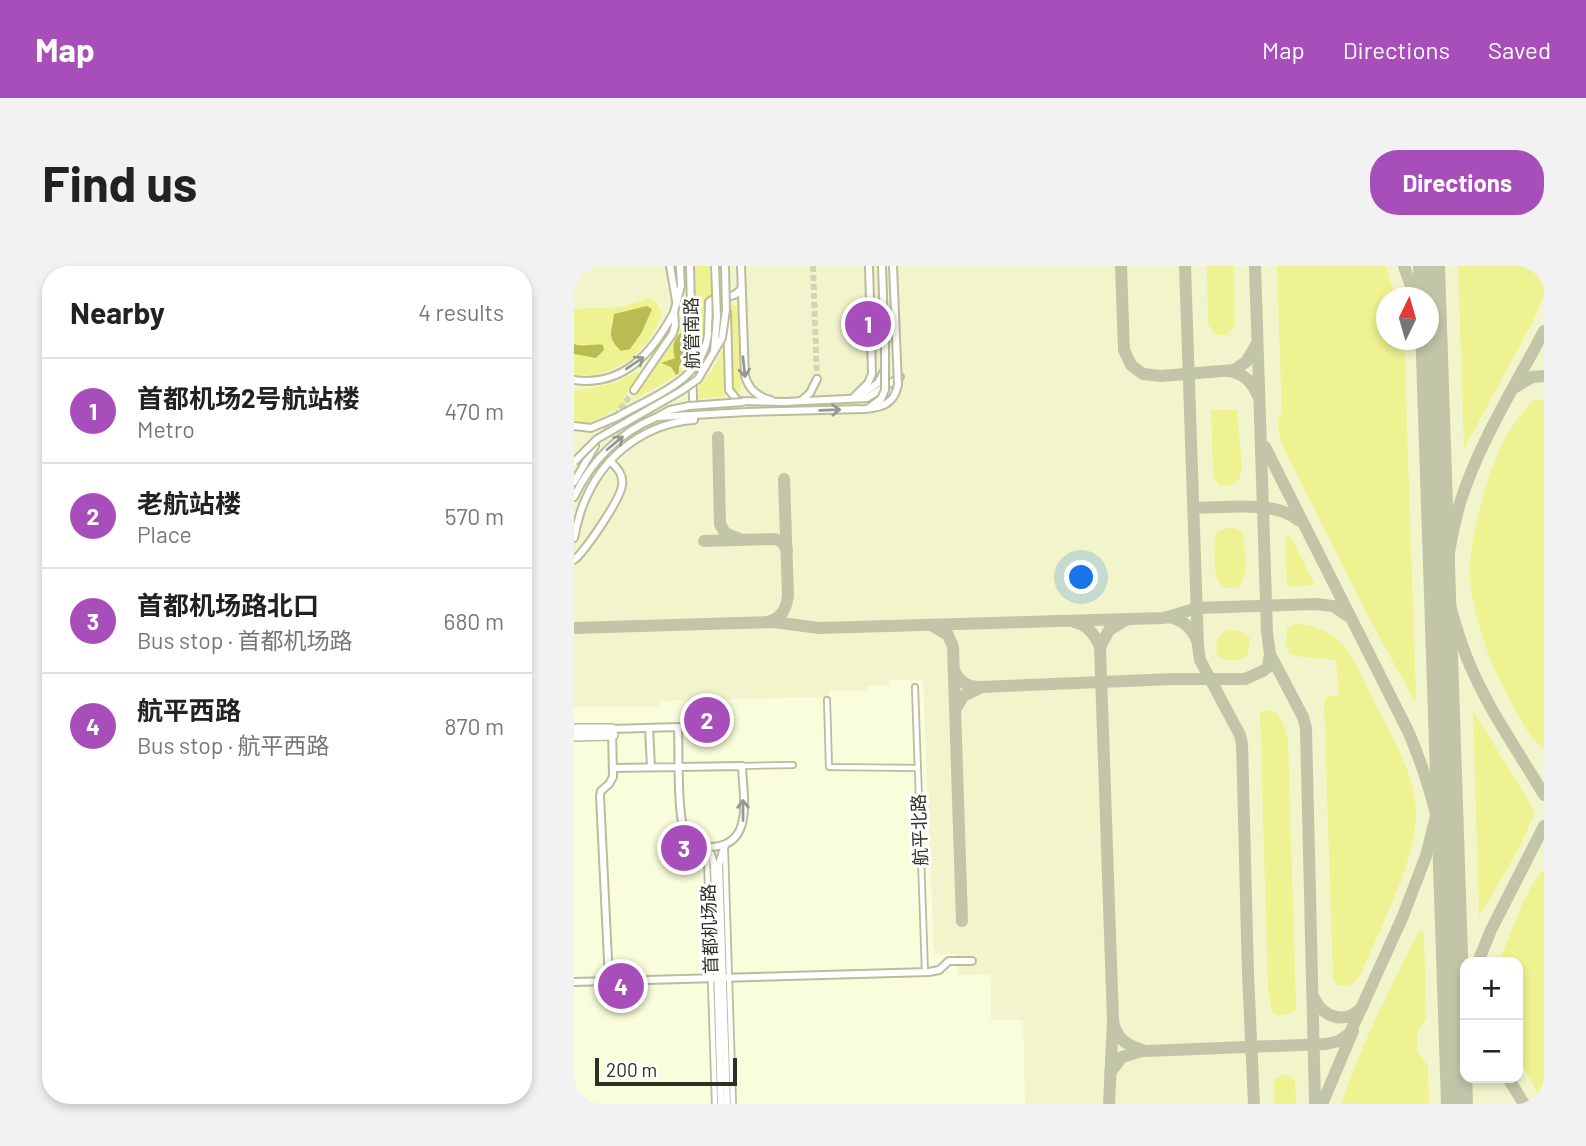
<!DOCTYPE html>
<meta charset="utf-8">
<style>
body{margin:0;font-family:Barlow,"Noto Sans SC",sans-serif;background:#f2f2f2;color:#222}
.controls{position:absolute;right:21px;bottom:21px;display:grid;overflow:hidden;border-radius:14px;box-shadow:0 4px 10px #0003}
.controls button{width:63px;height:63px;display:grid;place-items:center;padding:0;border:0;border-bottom:2px solid #e0e0e0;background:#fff;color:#222;font:35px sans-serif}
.compass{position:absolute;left:802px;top:21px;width:63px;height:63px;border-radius:50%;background:#fff;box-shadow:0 4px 10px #0003;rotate:5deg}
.scale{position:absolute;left:21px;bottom:18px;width:142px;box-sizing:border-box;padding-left:7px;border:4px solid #2f2f23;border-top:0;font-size:19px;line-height:24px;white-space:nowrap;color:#2f2f23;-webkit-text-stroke:5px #fff;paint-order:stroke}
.you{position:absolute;left:508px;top:312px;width:24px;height:24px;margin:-18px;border:5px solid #fff;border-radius:50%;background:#1a73e8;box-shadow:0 0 0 10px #1a73e833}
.badge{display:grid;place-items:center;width:46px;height:46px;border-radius:50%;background:#a84eba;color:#fff;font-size:23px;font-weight:700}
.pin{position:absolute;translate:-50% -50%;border:4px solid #fff;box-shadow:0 2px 7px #0006}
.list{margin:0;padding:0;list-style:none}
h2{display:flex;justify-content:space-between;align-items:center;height:91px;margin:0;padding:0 28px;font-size:30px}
h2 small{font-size:23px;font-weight:400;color:#767676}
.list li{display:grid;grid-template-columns:46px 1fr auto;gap:21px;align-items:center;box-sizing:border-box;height:105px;padding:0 28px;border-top:2px solid #e0e0e0}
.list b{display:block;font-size:26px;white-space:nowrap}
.list p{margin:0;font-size:23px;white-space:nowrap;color:#767676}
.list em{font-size:23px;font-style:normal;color:#767676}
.map{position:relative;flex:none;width:970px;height:838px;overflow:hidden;border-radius:28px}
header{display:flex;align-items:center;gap:42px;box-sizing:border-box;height:98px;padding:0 35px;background:#a84eba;color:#fff}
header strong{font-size:33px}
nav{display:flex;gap:38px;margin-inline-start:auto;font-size:24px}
.intro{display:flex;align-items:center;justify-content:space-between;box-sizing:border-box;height:168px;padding:0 42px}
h1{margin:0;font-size:49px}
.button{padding:18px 32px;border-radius:28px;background:#a84eba;color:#fff;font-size:24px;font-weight:700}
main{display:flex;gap:42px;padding:0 42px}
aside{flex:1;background:#fff;border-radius:28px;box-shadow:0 4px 10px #0003}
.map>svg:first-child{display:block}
</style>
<header>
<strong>Map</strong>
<nav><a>Map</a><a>Directions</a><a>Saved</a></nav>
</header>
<div class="intro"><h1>Find us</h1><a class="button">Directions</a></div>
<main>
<aside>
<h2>Nearby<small>4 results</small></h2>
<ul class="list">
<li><span class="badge">1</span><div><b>首都机场2号航站楼</b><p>Metro</p></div><em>470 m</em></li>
<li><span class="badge">2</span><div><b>老航站楼</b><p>Place</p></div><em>570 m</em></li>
<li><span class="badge">3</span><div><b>首都机场路北口</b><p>Bus stop · 首都机场路</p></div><em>680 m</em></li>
<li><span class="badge">4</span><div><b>航平西路</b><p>Bus stop · 航平西路</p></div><em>870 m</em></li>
</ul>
</aside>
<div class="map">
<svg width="970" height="838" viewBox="0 0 970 838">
<rect width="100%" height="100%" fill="#fafddb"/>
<path fill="#f2f5cb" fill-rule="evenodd" d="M 0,0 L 970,0 L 970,838 L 451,838 L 449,754 L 417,754 L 416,708 L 384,709 L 382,688 L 360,688 L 349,414 L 315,414 L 315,419 L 293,420 L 292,425 L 255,425 L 255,431 L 86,435 L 85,441 L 0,441 ZM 813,32 L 855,32 L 855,74 L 813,74 ZM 891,696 L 944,696 L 944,812 L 891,812 Z"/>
<g fill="#eef290">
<path d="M 120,0 L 137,0 L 137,31 C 124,42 131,55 131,69 C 131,77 127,85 123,92 Z"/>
<polygon points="633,0 660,0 661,59 653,69 642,69 634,58"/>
<polygon points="703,0 812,0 821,31 813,32 813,74 830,74 842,432 840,434 794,350 707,177 703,152 708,151"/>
<polygon points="884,0 970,0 970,29 958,57 890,183"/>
<path d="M 74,32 L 82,36 L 88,48 C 73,87 43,112 0,109 L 0,43 L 48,41 Z"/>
<polygon points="157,38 164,41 167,122 164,127 158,123"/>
<path d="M 112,42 L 115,102 L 58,135 C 78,105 101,77 112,42 Z"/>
<polygon points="151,79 152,130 124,133 125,119 140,102"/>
<polygon points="63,105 66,108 49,133 54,137 13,159 0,157 0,125 41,117"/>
<path d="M 970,134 L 970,482 C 954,473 943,446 934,430 C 915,395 900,354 896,313 C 893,279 914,205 930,174 C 938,160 948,146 959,135 Z"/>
<polygon points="637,144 663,144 668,201 665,213 656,219 645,219 639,210"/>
<path d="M 658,261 L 667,265 L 669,268 C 670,284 676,308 665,321 C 642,326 641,310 641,293 C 640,283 639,274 644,265 Z"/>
<polygon points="711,268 717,271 741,319 713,321"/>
<path d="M 721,358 C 738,359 752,363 765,375 C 780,389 788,411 797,430 C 815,464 845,514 842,554 C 836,608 806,661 786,710 C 779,719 773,722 762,718 L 759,712 L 750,435 L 754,430 L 765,429 L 762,394 L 727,391 L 715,387 L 712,378 L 713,362 Z"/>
<path d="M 654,364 L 664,364 L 676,372 L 674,388 L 670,393 L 654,394 L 643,390 C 642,377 641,371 654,364 Z"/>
<polygon points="695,444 701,445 709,457 714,473 722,743 718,747 704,750 698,746 694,723 686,446"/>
<polygon points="899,444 961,546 946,580 905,651"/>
<path d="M 970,605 L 970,837 L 944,792 L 944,696 L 925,696 C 933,677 954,615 970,605 Z"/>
<path d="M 845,665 L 850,667 L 852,752 L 843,765 L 843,785 L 854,800 L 855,838 L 767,838 C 787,778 817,721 845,665 Z"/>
<polygon points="708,809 715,809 721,814 722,838 701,838 700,814"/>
</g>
<g fill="#b9bc52">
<path d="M 73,40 L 78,43 L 68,66 L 56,83 L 47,85 C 32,70 38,67 40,48 Z"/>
<path d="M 108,66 L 112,76 L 112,95 L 105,100 L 105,107 L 102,109 L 97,101 L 87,97 L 101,92 C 98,82 99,72 108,66 Z"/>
<path d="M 0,78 C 10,82 18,77 29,79 L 30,84 L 22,92 L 0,88 Z"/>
</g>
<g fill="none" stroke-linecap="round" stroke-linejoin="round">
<g stroke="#c3c5a9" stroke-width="12">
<polyline points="547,0 550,84 557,99 569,108 587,110 660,104 672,96 682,79"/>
<polyline points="611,0 624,380 626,394 666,469 668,478 674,708 680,838"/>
<polyline points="681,0 693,366 696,388 729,451 732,462 741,838"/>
<polyline points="830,0 841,32"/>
<polyline points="852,74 860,128"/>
<path d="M 654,105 C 670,107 678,116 684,130"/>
<polyline points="942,121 958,111 970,110"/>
<polyline points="144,171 146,258 151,267 166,273"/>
<path d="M 691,181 L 835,467 C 859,525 870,572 876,635"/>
<path d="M 619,242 C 649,242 701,234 724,254"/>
<polyline points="864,271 868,299"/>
<polyline points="130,275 201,273 208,276 213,284"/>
<path d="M 872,324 C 879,352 887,380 899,406 C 918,449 946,488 970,529"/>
<path d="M 867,340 C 873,304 876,269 887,234 C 906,175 941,120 970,65"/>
<path d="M 593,351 C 608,353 618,361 623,375"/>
<path d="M 193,356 C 207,353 212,344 214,330 L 210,213"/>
<path d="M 500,356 C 514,358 521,369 526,381"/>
<polyline points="359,360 374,369 379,381 388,655"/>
<polyline points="0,362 200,356 245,362 590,352 623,342 741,338 759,340 774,350"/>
<path d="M 380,404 C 386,417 394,421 408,421 L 389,430 L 383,441"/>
<polyline points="408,421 600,413 671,413 689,405 694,401 696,388"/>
<polyline points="877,657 891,715"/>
<polyline points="904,696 917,664 970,560"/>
<path d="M 740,732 C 750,753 773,759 789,740"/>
<path d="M 539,754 C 542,774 554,780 572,785 L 752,778 L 765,775 L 776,767 L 829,650 L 852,590 L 863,546 L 871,466"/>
<polyline points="536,807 548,791 568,785"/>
<polyline points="934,812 950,838"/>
<polyline points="883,818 891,740"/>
<polyline points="535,838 539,754 526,381 535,364 552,354"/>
<polyline points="748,838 779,765"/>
</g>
<polyline stroke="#c3c5a9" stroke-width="32" points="855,0 883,838"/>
<g stroke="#d1d4b6" stroke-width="6" stroke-dasharray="6 3" stroke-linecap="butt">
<polyline points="239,0 243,113"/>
<polyline points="21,180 60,124"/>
</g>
<defs>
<g id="minor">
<polyline points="341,421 351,706"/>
<polyline points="253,434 255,501 344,502"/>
<polyline points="168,500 219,499"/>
<polyline points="130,584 133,593 141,838"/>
<polyline points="151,584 159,838"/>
</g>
<g id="tertiary">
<polyline points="96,0 102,35"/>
<polyline points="116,0 119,134"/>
<path d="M 167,0 L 171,110 C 175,124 184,131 197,134"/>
<polyline points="308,0 310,59"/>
<polyline points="153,46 155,124 164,135 210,136 293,132 326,111"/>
<path d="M 134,68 L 135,36 C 145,27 158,35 166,24"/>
<path d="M 0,114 C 49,121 78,87 99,48"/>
<polyline points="60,124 99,67 101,59 100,46 107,20 106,0"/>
<polyline points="280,131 294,117 298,108 295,0"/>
<polyline points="284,131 304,117 310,105"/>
<polyline points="228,134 236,127 243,113"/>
<polyline points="85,150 96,144 115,140"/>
<polyline points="0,160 17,162 43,151"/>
<polyline points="0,216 21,180"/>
<path d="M 0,231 C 17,195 46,166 83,151 L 173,146"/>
<path d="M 0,272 C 3,258 6,243 13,230 C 32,187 74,157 120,154 L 120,151"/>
<path d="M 0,294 C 11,285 47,233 48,219 C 50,209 43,201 36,195"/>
<polyline points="75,462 77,501"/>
<polyline points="151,579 145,598 153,838"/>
<polyline points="129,581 137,588 140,598 147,838"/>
<path d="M 35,715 L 26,530 L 27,525 L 35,518 L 39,511 L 38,463 L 104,461 C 105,482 103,547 110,563 C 115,573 124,581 135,581 C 181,581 169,531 168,500 C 125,501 82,501 40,502"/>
<polyline points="0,716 355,706 365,704 375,695 398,695"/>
</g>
<g id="motorway">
<polyline points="0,463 38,463"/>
<polyline points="0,470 39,469"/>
</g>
</defs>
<use href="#minor" stroke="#babc9c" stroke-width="8"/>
<use href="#tertiary" stroke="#babc9c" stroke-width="10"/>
<use href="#motorway" stroke="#babc9c" stroke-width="12"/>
<use href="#minor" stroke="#fff" stroke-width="4.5"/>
<use href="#tertiary" stroke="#fff" stroke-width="6"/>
<use href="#motorway" stroke="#fff" stroke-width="9"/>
<defs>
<g id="tertiary-bridge">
<polyline points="140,85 143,51 141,0"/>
<polyline points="115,140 169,136"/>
<polyline points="296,141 307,133 311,124 311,55"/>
<path d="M 173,146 L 291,143 C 309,141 320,138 324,119 L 319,0"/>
<path d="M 43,151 C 79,130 129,115 134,68"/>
<polyline points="0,196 23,173 107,125 124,113 148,72 152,44 151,0"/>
</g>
</defs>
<use href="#tertiary-bridge" stroke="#babc9c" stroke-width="10" stroke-linecap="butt"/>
<use href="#tertiary-bridge" stroke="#fff" stroke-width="6"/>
</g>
<defs><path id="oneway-shaft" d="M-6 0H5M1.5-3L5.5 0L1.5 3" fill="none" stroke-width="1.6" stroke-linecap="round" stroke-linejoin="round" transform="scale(1.75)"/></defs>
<g stroke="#979791">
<use href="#oneway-shaft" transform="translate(61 97) rotate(-34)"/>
<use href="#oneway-shaft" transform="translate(170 101) rotate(84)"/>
<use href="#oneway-shaft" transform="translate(256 144) rotate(-2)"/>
<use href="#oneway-shaft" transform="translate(41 177) rotate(-40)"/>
<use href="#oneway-shaft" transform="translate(169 544) rotate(-90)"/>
</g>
<g text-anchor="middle" stroke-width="6" stroke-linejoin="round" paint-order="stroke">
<g font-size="18" fill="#2f2f23" stroke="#fff">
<text transform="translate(118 67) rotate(-91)" y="6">航管南路</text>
<text transform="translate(346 564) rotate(-92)" y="6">航平北路</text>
<text transform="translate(136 663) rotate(-92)" y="6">首都机场路</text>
</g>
</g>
</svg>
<div class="controls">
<button>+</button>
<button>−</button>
</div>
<svg class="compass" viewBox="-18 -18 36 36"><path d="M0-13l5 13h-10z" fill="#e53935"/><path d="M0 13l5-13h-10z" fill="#767676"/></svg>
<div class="scale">200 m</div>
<div class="you"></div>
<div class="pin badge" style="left:294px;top:58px">1</div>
<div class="pin badge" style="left:133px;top:454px">2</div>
<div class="pin badge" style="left:110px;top:582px">3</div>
<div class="pin badge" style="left:47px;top:720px">4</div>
</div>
</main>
